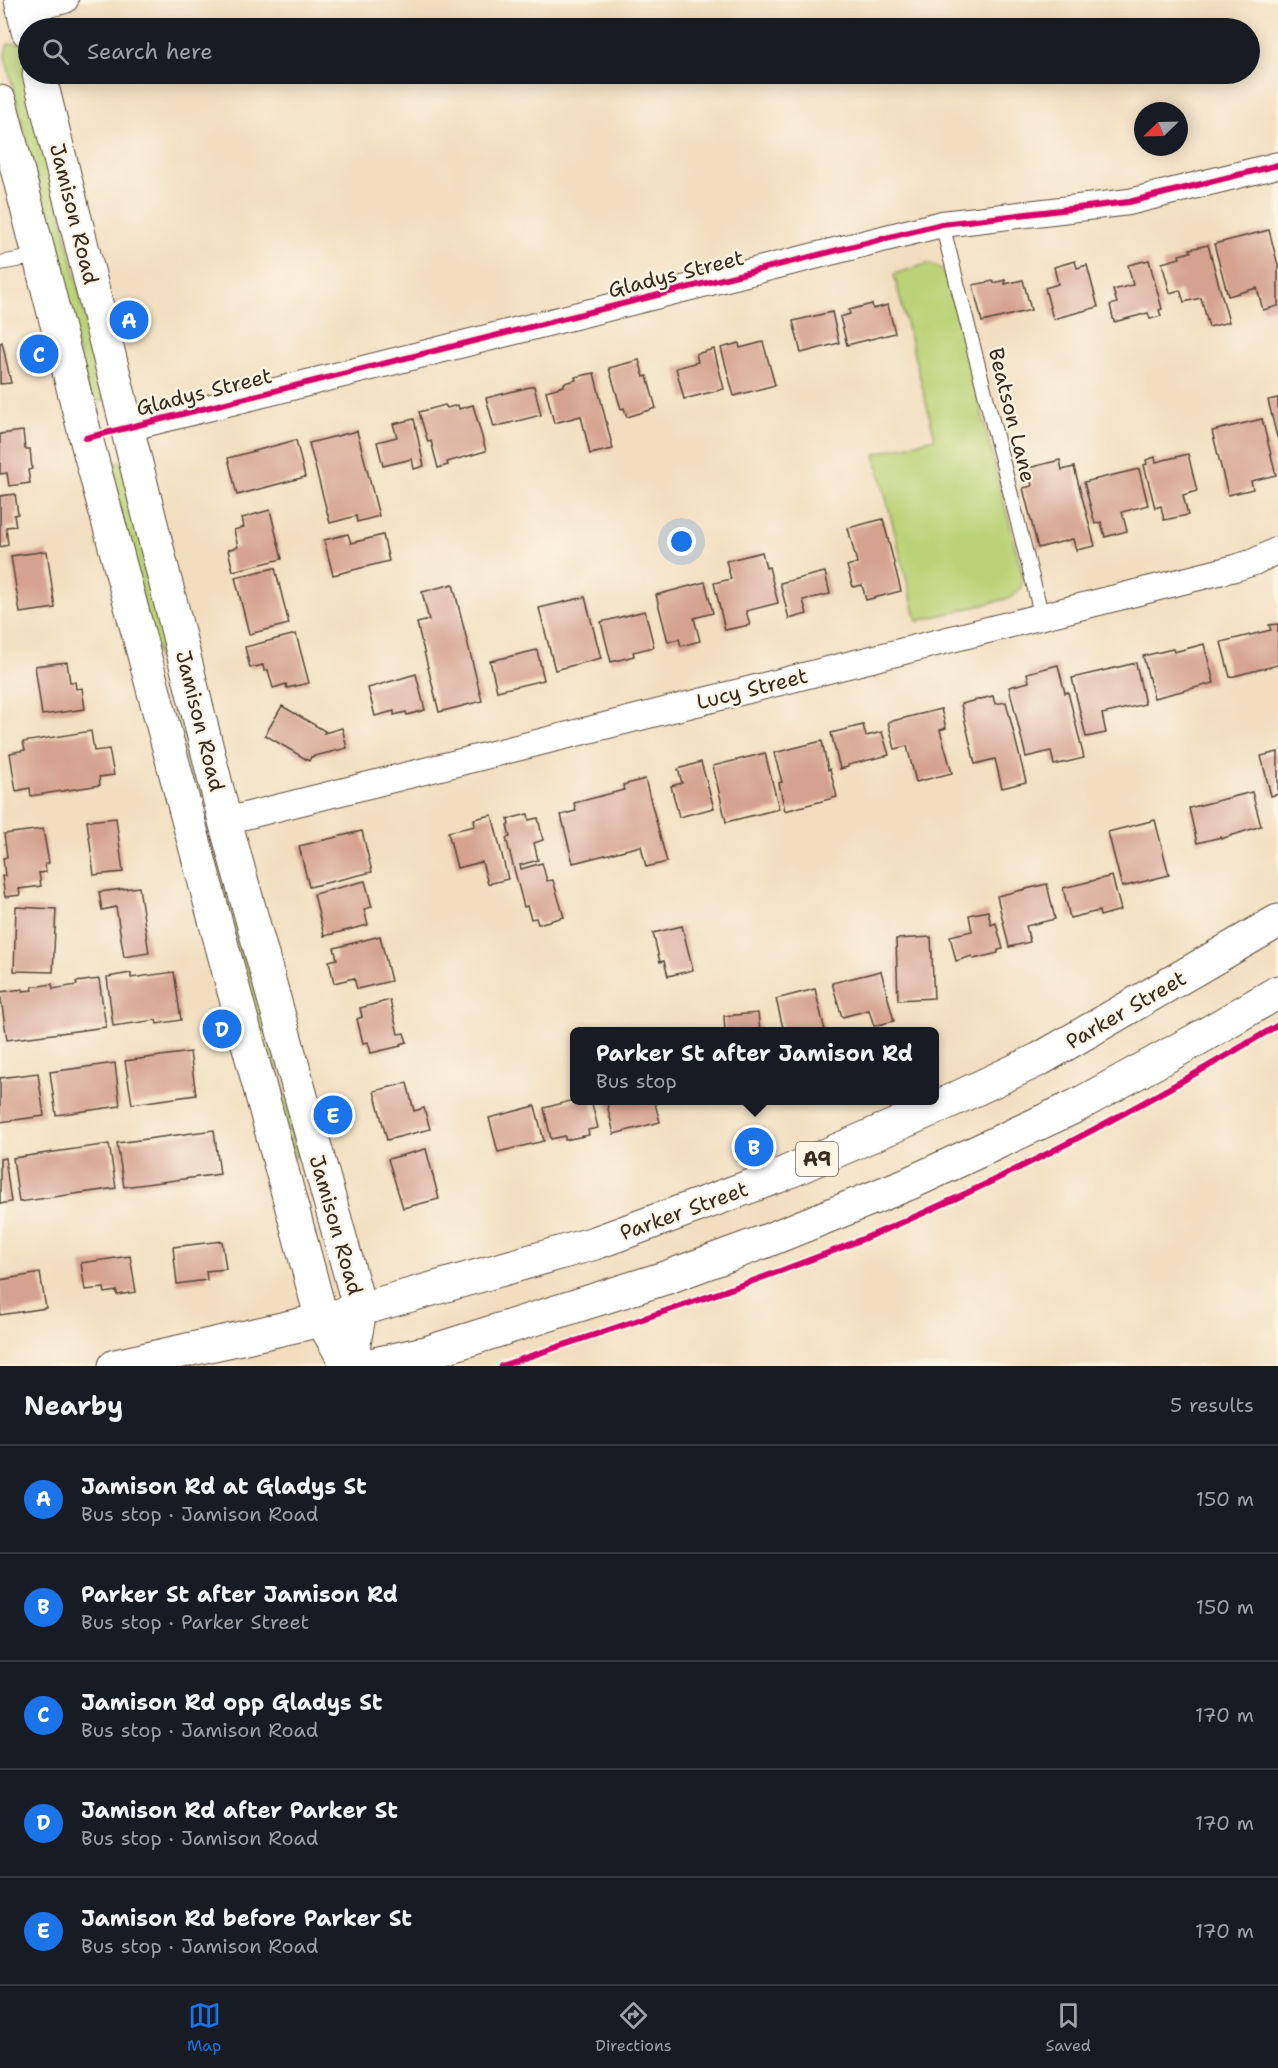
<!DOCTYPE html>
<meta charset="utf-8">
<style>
body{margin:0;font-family:"Shantell Sans",sans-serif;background:#242831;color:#f1f3f6}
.compass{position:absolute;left:1134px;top:102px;width:54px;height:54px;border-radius:50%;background:#171b24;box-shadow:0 3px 15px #0003;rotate:247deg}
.you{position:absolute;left:682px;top:542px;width:21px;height:21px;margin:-15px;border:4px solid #fff;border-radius:50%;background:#1a73e8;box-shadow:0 0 0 9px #1a73e833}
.badge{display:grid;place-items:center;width:39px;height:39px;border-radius:50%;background:#1a73e8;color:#fff;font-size:20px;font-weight:700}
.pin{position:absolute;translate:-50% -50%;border:3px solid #fff;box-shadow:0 2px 6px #0006}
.popup{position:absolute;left:570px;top:1027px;width:369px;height:78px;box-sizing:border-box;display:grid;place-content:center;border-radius:9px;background:#171b24;filter:drop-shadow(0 2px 4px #0005);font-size:20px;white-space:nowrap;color:#9ea1a6}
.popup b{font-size:22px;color:#f1f3f6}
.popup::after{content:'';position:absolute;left:50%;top:100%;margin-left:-12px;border:12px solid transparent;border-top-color:#171b24}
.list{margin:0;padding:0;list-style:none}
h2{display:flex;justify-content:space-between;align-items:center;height:78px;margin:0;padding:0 24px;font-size:26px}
h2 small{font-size:20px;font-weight:400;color:#9ea1a6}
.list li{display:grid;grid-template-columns:39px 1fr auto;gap:18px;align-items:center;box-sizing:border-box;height:108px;padding:0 24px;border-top:2px solid #363941}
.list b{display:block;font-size:22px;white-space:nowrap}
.list p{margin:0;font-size:20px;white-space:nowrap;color:#9ea1a6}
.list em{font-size:20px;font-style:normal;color:#9ea1a6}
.icon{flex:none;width:33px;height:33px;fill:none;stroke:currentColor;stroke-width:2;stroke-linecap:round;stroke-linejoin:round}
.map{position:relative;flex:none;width:1278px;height:1366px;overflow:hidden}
.search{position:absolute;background:#171b24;box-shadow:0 3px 15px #0003;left:18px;right:18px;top:18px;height:66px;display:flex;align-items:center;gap:15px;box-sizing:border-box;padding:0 21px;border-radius:33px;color:#9ea1a6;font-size:22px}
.sheet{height:618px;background:#171b24}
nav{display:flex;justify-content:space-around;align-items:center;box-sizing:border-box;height:84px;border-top:2px solid #363941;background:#171b24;font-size:16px;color:#9ea1a6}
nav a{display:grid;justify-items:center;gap:3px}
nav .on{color:#1a73e8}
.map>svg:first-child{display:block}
</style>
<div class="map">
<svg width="1278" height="1366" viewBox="0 0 1278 1366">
<rect width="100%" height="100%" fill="#fcf5e5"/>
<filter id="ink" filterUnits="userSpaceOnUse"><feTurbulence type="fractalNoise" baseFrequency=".0167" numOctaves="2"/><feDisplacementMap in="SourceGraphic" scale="12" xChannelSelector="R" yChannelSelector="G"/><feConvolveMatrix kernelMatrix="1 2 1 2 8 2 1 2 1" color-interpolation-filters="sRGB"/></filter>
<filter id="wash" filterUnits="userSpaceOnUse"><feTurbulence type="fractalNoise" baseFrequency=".008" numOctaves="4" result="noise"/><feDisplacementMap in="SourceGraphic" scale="24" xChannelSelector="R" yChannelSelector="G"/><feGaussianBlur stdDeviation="1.35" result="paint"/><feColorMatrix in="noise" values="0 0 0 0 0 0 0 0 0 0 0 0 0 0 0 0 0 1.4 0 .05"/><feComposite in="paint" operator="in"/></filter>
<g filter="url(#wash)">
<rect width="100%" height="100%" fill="#f2debf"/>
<g fill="#bbd378" stroke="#7b7e4b" stroke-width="1.5">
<polygon points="20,43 28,51 28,74 105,400 96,402 88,393 5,55 8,44"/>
<path d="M 927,264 C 940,265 944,271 949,283 L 1023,577 L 1020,589 L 1010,598 L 917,621 L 875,454 L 935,438 L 894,274 Z"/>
<polygon points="123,462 207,796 200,797 194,791 109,474 113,463"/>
<polygon points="218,857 302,1155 295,1157 215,865"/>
</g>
<g id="blocks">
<g fill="#d5a290">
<polygon points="1269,230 1278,265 1278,306 1263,310 1257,288 1228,296 1214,244"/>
<polygon points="1208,245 1229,322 1209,327 1201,298 1184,302 1180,290 1170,293 1162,263 1180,258 1179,255 1191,252 1190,249"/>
<polygon points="1149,260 1162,309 1159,310 1161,316 1150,319 1148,313 1114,322 1110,305 1117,303 1113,290 1133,285 1128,265"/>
<polygon points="1075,261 1077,268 1087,265 1098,307 1053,319 1045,288 1058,284 1054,267"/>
<polygon points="1005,280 1005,284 1023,280 1031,310 982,322 973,285 993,281 994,283"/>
<polygon points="872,304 873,309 888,305 895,333 847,345 840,317 850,314 849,310"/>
<polygon points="832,312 839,343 801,353 793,321"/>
<polygon points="2,342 11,383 0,384 0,343"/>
<polygon points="763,342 775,385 734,396 721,348 739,343 740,348"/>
<polygon points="714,349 724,389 684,399 676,368 698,362 696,354"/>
<polygon points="639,360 644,377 647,376 656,408 627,417 624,408 621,409 609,368"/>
<polygon points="594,373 613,449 590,454 581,416 554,423 546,391 564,386 564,383 576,380 575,377"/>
<polygon points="534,386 541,415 494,427 486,398"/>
<polygon points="1278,398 1278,437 1277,437 1268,400"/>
<polygon points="445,405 447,408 458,405 459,409 473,405 486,451 447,462 448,465 438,468 431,441 428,442 419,412"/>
<polygon points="414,419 424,466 414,469 412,459 383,466 377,442 397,437 393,424"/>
<polygon points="1262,419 1276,475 1251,481 1253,489 1228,495 1212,431"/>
<polygon points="23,431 25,449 30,449 32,469 28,470 30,483 9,486 7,473 0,474 0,434"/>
<polygon points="357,431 379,516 357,522 356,516 330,523 309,443"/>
<polygon points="296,440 305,477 237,495 228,458"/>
<polygon points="1188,454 1197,491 1183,495 1188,515 1164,520 1161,506 1155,508 1144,465 1147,464 1146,460 1155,457 1156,462"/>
<polygon points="1060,460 1062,470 1074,467 1095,546 1076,550 1073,539 1038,548 1023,488 1032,486 1028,468"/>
<polygon points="1139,469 1148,505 1122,512 1127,531 1105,537 1101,522 1095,524 1084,482"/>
<polygon points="15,494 18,514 14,515 16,526 6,527 8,545 0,547 0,496"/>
<polygon points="270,510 282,559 233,571 228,550 238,547 234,530 244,527 242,518"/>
<polygon points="883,519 901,591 866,600 862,585 853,587 847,566 857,563 848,528"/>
<polygon points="348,534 351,543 383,535 389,561 333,575 324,540"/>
<polygon points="47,551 55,608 20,613 11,556"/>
<polygon points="762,552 766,568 769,567 778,603 746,611 750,625 725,630 714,583 731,579 726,561"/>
<polygon points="275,568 289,624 249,634 235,577"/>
<polygon points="825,572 830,594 803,600 807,614 789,619 780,583"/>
<polygon points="705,582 713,613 694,618 700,641 681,646 679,639 668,642 656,595"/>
<polygon points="453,584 482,701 439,712 417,623 429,620 422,592"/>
<polygon points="585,597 601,658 555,670 539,608"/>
<polygon points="645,611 654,647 633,652 634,656 611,662 601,622"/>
<polygon points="1278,624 1278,665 1230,677 1221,642 1271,630 1269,625"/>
<polygon points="296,634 309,683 287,688 286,684 273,688 268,670 264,671 263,665 250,668 245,647"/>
<polygon points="1204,644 1214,683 1154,698 1143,656 1173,649 1174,652"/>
<polygon points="537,650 544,680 497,691 490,661"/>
<polygon points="67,662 70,682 75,682 76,689 82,688 85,709 42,715 35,666"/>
<polygon points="1136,663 1145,704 1102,714 1106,733 1086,737 1072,678"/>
<polygon points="1058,665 1065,693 1068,692 1084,758 1054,765 1051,751 1026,757 1009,687 1029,682 1027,673"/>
<polygon points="416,674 425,710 407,715 406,712 394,715 394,711 375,716 368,688"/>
<polygon points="993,696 995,704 1006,702 1026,782 1002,788 995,759 975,764 961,704"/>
<polygon points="282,706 325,731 324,733 342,728 347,748 311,757 309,761 265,735"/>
<polygon points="941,709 946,728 940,730 952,773 916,782 907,746 895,749 888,722"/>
<polygon points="863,725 866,736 882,732 889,755 848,765 848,767 840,769 831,733"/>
<polygon points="91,731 94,751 109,749 114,775 99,777 100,785 31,796 30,788 16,791 10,753 25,750 23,742"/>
<polygon points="822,741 828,770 830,769 837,797 785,811 779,783 782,782 774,753"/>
<polygon points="1278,752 1278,794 1271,796 1261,756"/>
<polygon points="765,753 779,809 726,822 713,766"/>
<polygon points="701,762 714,808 679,817 671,786 682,783 678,769"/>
<polygon points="645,779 667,862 646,867 641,846 573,863 561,815 576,811 574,803 624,790 623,785"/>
<polygon points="1252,792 1261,826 1221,839 1221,837 1197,843 1189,808"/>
<polygon points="528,814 529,820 538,818 543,840 534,843 538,860 520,865 521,869 542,863 547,881 553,880 564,917 538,924 536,918 531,919 527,906 524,907 506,838 510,837 507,825 509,825 508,819"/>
<polygon points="492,815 508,879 488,884 482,862 457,868 448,832 475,826 474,819"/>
<polygon points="116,818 123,872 94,875 87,821"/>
<polygon points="1155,820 1169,875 1122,887 1108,832"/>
<polygon points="43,829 49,863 45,864 46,872 39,873 41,886 19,889 20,895 5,897 2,876 5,876 3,858 7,857 4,834"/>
<polygon points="362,831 372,872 309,887 299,846"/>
<polygon points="1112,876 1121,910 1100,916 1099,911 1070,918 1063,888"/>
<polygon points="365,881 372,907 364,909 368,925 324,936 314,894"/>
<polygon points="1047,884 1055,919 1026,926 1030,942 1009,947 997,896"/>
<polygon points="139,887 149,953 124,957 116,907 102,910 99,892"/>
<polygon points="16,907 56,909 53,972 14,971"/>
<polygon points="988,911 991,925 996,923 1003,949 998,950 998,953 973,959 972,956 956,961 950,936 972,931 969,915"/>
<polygon points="682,926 693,970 668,976 664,961 660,962 653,933"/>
<polygon points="380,936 391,981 357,989 354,978 334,983 329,961 337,959 334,948"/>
<polygon points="931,937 934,998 898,1000 896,939"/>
<polygon points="881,971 894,1021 874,1026 869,1010 842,1017 832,983"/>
<polygon points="174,972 181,1020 157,1024 156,1020 113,1026 107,977 131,973 131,978"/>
<polygon points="99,979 106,1027 7,1040 0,992 23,989 23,991 33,990 32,987 52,984 53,989 77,985 76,982"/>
<polygon points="815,989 825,1031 784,1032 776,999"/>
<polygon points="390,1000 398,1034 404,1033 407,1042 400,1044 401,1046 371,1053 368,1042 363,1043 357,1019 362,1017 360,1008"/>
<polygon points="758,1013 760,1032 725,1032 724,1016"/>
<polygon points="190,1052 196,1095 132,1104 125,1061"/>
<polygon points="115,1063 120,1106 56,1115 50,1072"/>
<polygon points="38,1073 44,1116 0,1122 0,1078"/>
<polygon points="407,1083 414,1111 424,1108 430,1129 387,1140 374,1091"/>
<polygon points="574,1100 591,1100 598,1128 588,1130 589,1135 565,1140 565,1136 551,1139 544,1108"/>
<polygon points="606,1100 654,1100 660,1122 614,1134"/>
<polygon points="535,1106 544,1141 498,1152 489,1118"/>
<polygon points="214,1130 220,1174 124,1187 117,1143"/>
<polygon points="109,1144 116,1188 19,1202 13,1158"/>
<polygon points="426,1149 439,1199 403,1208 388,1159"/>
<polygon points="5,1158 11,1202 0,1204 0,1159"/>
<polygon points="222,1241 226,1269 206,1271 207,1280 177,1284 173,1247"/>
<polygon points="130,1256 136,1292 117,1295 117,1291 105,1293 104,1288 85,1290 81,1263"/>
<polygon points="40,1273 46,1308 0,1315 0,1280"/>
</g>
</g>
</g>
<g filter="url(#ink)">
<use href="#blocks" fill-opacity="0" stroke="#564536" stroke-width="1.5"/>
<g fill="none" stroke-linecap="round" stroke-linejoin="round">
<defs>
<g id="lane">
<polyline points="942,224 1042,617"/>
<polyline points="0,263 39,256"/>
</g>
<g id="street">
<polyline points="23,10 65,0"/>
<polyline points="128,428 942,224 1129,202 1278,165"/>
<polyline points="225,821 1235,568 1254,562 1278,550"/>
</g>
<g id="secondary">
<polyline points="21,0 28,31"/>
<polyline points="39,74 225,821 360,1310 350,1366"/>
<polyline points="0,102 86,438 322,1320 348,1366"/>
</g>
<g id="highway">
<polyline points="115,1366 322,1320 595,1243 776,1177 944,1104 1040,1059 1278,921"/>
<polyline points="365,1366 429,1352 668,1277 766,1241 910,1183 1076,1106 1196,1040 1278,992"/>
</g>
</defs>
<use href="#lane" stroke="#564536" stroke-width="16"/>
<use href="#street" stroke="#564536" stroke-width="28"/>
<use href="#secondary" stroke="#564536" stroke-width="35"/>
<use href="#highway" stroke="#564536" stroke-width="35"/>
<use href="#lane" stroke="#fff" stroke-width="14"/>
<use href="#street" stroke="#fff" stroke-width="26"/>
<use href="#secondary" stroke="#fff" stroke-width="33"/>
<use href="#highway" stroke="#fff" stroke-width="33"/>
<defs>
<g id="cycleway">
<polyline points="86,438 942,224 1129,202 1278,165"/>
<path d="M 501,1366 C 630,1322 763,1282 889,1228 C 1023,1171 1153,1100 1278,1025"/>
</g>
</defs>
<use href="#cycleway" stroke="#fcf5e5" stroke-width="10"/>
<use href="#cycleway" stroke="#d6006c" stroke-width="6"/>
</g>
</g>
<g text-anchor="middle" stroke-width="4.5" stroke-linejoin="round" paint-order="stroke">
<rect fill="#fcf5e5" stroke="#75675a" stroke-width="1.5" x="796" y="1142" width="42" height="34" rx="4.5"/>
<g font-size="20" font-weight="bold" fill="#3b2a1e">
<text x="817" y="1166">A9</text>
</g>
<g font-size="21" fill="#3b2a1e" stroke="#fcf5e5">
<text transform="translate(74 214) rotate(76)" y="7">Jamison Road</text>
<text transform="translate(676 274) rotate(-14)" y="7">Gladys Street</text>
<text transform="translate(204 392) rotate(-14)" y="7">Gladys Street</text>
<text transform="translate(1012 415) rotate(76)" y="7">Beatson Lane</text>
<text transform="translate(752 689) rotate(-14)" y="7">Lucy Street</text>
<text transform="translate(200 721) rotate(76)" y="7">Jamison Road</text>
<text transform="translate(1126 1010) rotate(-30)" y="7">Parker Street</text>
<text transform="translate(684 1211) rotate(-20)" y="7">Parker Street</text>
<text transform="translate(336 1225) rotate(74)" y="7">Jamison Road</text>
</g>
</g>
</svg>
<svg class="compass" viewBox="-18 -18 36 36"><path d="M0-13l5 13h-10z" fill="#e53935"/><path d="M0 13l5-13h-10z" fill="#9ea1a6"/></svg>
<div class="you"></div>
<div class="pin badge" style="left:129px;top:320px">A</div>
<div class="pin badge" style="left:754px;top:1147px">B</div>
<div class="popup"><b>Parker St after Jamison Rd</b>Bus stop</div>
<div class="pin badge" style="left:39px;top:354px">C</div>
<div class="pin badge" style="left:222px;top:1029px">D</div>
<div class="pin badge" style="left:333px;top:1115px">E</div>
<div class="search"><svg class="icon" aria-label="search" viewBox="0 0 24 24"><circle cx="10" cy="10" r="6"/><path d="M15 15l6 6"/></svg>Search here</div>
</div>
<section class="sheet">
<h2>Nearby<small>5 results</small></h2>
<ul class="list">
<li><span class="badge">A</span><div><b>Jamison Rd at Gladys St</b><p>Bus stop · Jamison Road</p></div><em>150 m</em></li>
<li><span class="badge">B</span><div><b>Parker St after Jamison Rd</b><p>Bus stop · Parker Street</p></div><em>150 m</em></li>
<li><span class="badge">C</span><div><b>Jamison Rd opp Gladys St</b><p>Bus stop · Jamison Road</p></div><em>170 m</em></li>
<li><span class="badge">D</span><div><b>Jamison Rd after Parker St</b><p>Bus stop · Jamison Road</p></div><em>170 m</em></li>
<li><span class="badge">E</span><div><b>Jamison Rd before Parker St</b><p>Bus stop · Jamison Road</p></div><em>170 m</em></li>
</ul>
</section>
<nav>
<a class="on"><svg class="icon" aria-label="map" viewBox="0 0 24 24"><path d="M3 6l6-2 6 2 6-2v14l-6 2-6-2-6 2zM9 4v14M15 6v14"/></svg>Map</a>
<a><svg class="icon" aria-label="directions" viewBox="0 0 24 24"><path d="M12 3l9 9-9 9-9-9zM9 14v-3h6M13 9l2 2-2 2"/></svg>Directions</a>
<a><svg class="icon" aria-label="saved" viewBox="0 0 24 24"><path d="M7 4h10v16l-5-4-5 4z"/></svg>Saved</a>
</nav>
